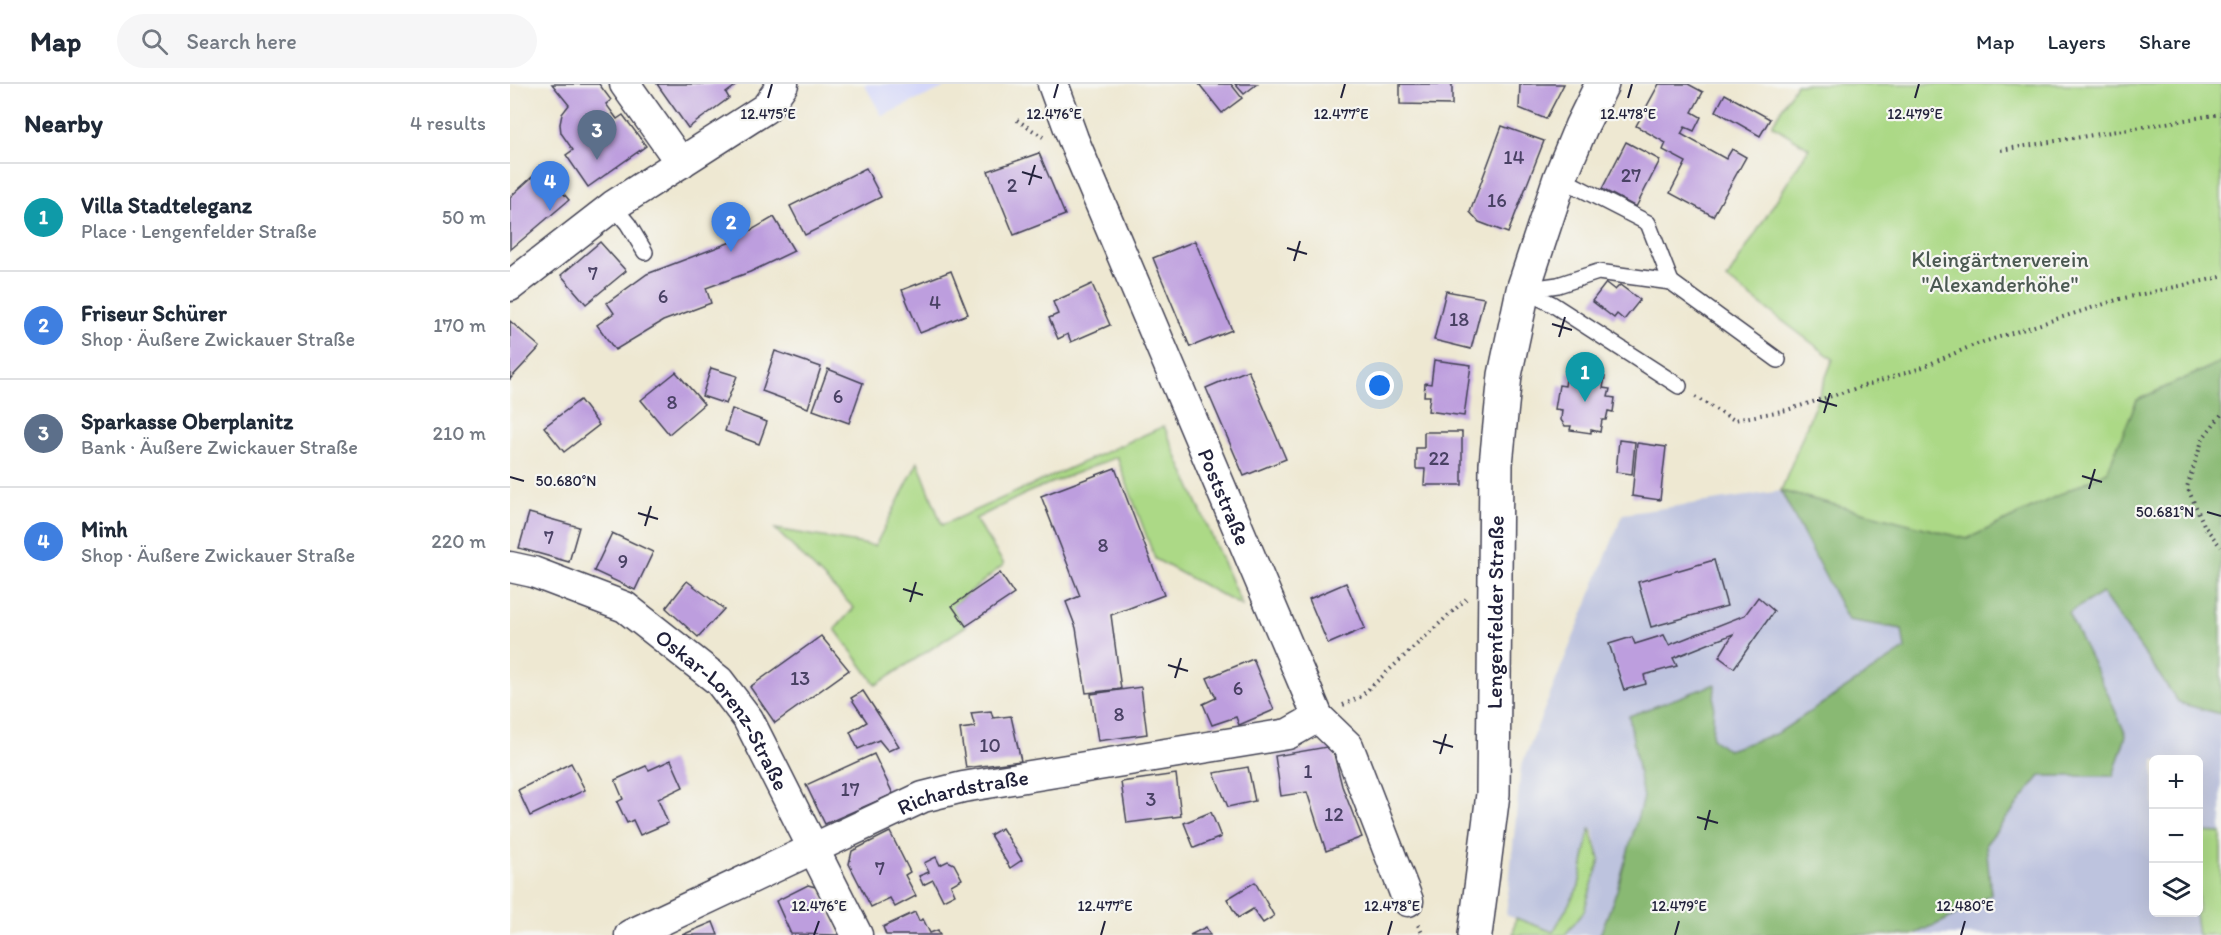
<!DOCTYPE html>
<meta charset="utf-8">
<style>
body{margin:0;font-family:Itim,sans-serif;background:#f6f6f7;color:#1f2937}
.controls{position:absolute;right:18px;bottom:18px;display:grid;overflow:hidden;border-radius:9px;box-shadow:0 6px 24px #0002}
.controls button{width:54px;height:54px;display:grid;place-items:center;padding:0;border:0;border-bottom:2px solid #e0e1e3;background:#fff;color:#1f2937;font:30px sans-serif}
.you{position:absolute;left:870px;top:302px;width:21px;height:21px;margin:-15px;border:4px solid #fff;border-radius:50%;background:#1a73e8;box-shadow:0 0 0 9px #1a73e833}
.badge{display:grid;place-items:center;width:39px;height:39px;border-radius:50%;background:#7c3aed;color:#fff;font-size:20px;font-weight:700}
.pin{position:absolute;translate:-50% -50px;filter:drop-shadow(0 2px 3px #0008)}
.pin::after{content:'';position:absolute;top:32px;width:21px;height:18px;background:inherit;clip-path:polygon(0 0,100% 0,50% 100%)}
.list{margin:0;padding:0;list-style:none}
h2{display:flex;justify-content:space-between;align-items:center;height:78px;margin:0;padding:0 24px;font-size:26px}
h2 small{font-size:20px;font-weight:400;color:#747a83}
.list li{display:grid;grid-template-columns:39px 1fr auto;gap:18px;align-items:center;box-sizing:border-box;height:108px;padding:0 24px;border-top:2px solid #e0e1e3}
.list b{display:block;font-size:22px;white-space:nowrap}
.list p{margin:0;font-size:20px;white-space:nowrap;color:#747a83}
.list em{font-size:20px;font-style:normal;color:#747a83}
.icon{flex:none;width:33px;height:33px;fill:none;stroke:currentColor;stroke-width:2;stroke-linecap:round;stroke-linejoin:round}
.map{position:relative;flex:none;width:1711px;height:851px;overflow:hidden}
header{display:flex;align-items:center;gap:36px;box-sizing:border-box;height:84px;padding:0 30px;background:#fff;border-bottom:2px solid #e0e1e3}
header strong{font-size:28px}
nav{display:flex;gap:33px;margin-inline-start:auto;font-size:21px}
.search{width:420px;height:54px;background:#f6f6f7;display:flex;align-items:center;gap:15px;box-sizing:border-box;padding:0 21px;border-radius:33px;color:#747a83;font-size:22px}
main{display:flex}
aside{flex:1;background:#fff}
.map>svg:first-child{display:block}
</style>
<header>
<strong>Map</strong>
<div class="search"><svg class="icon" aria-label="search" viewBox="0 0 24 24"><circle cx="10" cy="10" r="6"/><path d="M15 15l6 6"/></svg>Search here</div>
<nav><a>Map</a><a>Layers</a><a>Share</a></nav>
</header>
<main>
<aside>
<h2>Nearby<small>4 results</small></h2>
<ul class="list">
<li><span class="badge" style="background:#0f9aa8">1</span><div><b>Villa Stadteleganz</b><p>Place · Lengenfelder Straße</p></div><em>50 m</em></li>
<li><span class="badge" style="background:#3f7fe0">2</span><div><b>Friseur Schürer</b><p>Shop · Äußere Zwickauer Straße</p></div><em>170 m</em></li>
<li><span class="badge" style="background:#5c6f8a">3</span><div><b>Sparkasse Oberplanitz</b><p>Bank · Äußere Zwickauer Straße</p></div><em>210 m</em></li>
<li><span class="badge" style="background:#3f7fe0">4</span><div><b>Minh</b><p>Shop · Äußere Zwickauer Straße</p></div><em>220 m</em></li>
</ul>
</aside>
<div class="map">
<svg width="1711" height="851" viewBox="0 0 1711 851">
<rect width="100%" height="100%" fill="#f6f6f2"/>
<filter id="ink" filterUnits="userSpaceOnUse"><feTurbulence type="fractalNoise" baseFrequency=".0167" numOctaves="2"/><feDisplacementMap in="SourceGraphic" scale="12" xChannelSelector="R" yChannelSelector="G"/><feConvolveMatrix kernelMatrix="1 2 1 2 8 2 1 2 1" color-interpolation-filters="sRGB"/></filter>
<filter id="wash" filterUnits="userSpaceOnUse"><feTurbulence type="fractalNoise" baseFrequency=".008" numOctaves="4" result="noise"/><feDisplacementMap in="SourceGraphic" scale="24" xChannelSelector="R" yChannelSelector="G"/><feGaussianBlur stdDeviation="1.35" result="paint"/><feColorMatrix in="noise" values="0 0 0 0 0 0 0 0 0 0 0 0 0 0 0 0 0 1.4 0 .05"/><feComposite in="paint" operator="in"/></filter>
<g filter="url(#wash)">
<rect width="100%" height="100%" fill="#eee8d2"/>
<polygon fill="#d5d8f9" points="354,0 442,0 372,32"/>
<g fill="#bdc3de">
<polygon points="1271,407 1338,536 1392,545 1395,565 1268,649 1217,666 1202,654 1205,601 1119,632 1133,714 1107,806 1090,851 1055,851 1074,827 1090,775 1083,744 1069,802 1043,848 996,831 1011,683 1113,430"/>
<polygon points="1592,509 1669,619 1711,630 1711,749 1689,748 1688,676 1644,676 1644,828 1685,829 1688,851 1402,851 1434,837 1481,810 1474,760 1558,529"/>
</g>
<g fill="#acd986" stroke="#677e60" stroke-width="1.5">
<polygon points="1286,0 1711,0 1711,278 1627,316 1597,388 1457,455 1271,407 1323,275 1217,195 1299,64 1262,41"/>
<polygon points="654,342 732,522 645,475 607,373 521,407 465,435 494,480 443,522 456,542 366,601 325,545 344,524 265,445 365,462 408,378 432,441"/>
<polygon points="1080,743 1090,775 1074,827 1055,851 1003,851 1006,834 1043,848 1069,802"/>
<polygon points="1689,748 1711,749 1711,851 1688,851 1685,829 1688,828"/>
</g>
<polygon fill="#89b973" stroke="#566e57" stroke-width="1.5" points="1711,278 1711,630 1669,619 1592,509 1558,529 1596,606 1616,651 1603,692 1530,692 1476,760 1481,810 1434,837 1402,851 1090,851 1107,806 1133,714 1119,632 1205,600 1202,654 1218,666 1268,649 1395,565 1392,545 1338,536 1271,407 1457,455 1597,388 1627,316"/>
<g id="blocks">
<g fill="#bd9ede">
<polygon points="42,0 89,0 101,16 96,20 107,35 113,31 136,62 78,103 56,71 63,66 51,49 50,40 52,30 59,21"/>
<polygon points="147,0 228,0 216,9 219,14 178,44"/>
<polygon points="689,0 721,0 732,14 712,29"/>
<polygon points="725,0 747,0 734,10"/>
<polygon points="890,0 942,0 942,21 890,20"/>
<polygon points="1010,0 1054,0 1036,35 1009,24"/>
<polygon points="1149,0 1178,0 1193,8 1182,28 1191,33 1184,47 1175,43 1171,50 1216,75 1222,65 1236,73 1203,132 1160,109 1176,78 1153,66 1156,59 1126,42"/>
<polygon points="1215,10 1260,35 1250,52 1206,27"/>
<polygon points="992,42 1034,57 998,149 969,138 960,128"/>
<polygon points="1116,58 1150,76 1126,123 1092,105"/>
<polygon points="529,69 555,131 504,151 478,87"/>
<polygon points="32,84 59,116 0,166 0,113"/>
<polygon points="356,84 371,113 295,151 280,122"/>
<polygon points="264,133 284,167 240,188 196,204 201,219 153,237 105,266 87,241 104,229 97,219 137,190 221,158"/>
<polygon points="685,157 722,246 680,263 643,174"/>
<polygon points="90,158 116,187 76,220 51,191"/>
<polygon points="441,187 458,230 410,249 392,206"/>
<polygon points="1096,199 1105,206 1110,201 1130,216 1114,236 1107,230 1104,234 1082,217"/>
<polygon points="582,200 600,241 561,258 558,250 548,255 539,234 548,230 543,218"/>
<polygon points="936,207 974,214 961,265 924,256"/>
<polygon points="0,237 30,263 0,295"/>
<polygon points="265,267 311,283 298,324 252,307"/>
<polygon points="924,276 961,281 954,332 918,327 920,312 914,312 915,299 921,300"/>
<polygon points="201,284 227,292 216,320 192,312"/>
<polygon points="318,285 353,299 339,339 303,326"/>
<polygon points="738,286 776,375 734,392 696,304"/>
<polygon points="166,288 194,320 159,350 131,316"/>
<polygon points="1057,288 1095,293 1093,304 1100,305 1098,313 1105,314 1103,328 1098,327 1096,336 1092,336 1090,348 1081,346 1081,349 1060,346 1061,342 1055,342 1051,336 1052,326 1045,325 1049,301 1055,302"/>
<polygon points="70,316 89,341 54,368 34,343"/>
<polygon points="222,325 257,338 249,360 215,347"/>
<polygon points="914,348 952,348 952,401 914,401 915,385 906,385 906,364 914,364"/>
<polygon points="1109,356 1125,358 1122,390 1106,388"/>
<polygon points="1127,359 1156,363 1150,416 1122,412"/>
<polygon points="605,384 654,511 601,531 611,605 576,609 566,544 556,518 570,512 531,412"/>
<polygon points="19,429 69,443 59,478 9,464"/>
<polygon points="102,449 143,468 125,506 84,487"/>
<polygon points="1204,476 1217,522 1141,543 1128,498"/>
<polygon points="490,489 504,510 456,542 442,522"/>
<polygon points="177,497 214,525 188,553 156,524"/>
<polygon points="836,499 855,544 818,560 799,515"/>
<polygon points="1248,513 1264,527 1224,584 1209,573 1223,550 1163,574 1167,582 1134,591 1136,600 1114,606 1099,560 1122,553 1125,560 1154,551 1159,561 1235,531"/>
<polygon points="311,552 339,586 265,639 240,603"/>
<polygon points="743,575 764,626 729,641 726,633 702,641 693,620 706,614 697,594"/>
<polygon points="631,603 637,650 588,657 581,610"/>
<polygon points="353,607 389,662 378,667 369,656 348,665 340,648 357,638 341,614"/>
<polygon points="481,627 483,634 501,632 511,677 456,684 450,645 465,643 461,629"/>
<polygon points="822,662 832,702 852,753 816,767 797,708 771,712 765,672"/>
<polygon points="364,670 383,710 315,740 296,701"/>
<polygon points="161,676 173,703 148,715 158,739 130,751 123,736 117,739 107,718 113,715 105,696 136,682 139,686"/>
<polygon points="61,679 75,706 20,732 8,706"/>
<polygon points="738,683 745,717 718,723 704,689"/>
<polygon points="666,690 671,732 617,739 611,698"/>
<polygon points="701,728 711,753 684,764 674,739"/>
<polygon points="492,744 512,776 500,784 480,751"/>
<polygon points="380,748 400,788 395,791 406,812 385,823 380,814 361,823 339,780 342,767"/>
<polygon points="426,773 430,781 438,777 444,780 452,795 441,801 445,810 433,816 423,796 413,801 409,792 419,788 414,779"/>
<polygon points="745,798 764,832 753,839 743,825 728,834 717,815"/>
<polygon points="298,801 309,804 329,851 281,850 266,817"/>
<polygon points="405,828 409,837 413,835 420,849 428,846 430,851 376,851 373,843"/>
<polygon points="203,838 208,851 172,851"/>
<polygon points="696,843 700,851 680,851"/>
</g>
</g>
</g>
<g filter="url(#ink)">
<use href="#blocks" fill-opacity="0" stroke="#414052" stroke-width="1.5"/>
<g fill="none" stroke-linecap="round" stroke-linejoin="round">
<defs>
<g id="lane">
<polyline points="1050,94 1138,139 1161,198"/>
<polyline points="103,122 118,140 135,168"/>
<polyline points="1169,302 1042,220 1013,206 1048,201 1088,188 1161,198 1268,276"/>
</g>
<g id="street">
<polyline points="115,0 171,79"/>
<path id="s1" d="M 543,0 L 563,55 L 808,633 L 838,662 L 898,817"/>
<polyline points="0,202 103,122 256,24 273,0"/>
<path id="s2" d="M 0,483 L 23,488 L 115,523 L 209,597 L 238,635 L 347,851"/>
<path id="s3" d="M 120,851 L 413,713 L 453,703 L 778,650 L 808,633"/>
</g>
<g id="secondary">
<path id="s4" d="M 965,851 L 983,710 L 986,380 L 995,291 L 1013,206 L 1050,94 L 1071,43 L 1092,0"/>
</g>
</defs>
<use href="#lane" stroke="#414052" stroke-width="18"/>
<use href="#street" stroke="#414052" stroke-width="33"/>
<use href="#secondary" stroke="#414052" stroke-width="36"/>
<g stroke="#414052" stroke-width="4" stroke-dasharray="1.5 4.5" stroke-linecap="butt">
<polyline points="507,36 533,53"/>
<polyline points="1491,66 1711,30"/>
<polyline points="1185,313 1224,336 1277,326 1408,285 1464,261 1610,215 1711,193"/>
<polyline points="1711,331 1693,354 1677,403 1695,443 1711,463"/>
<polyline points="833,621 850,613 956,515"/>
<polyline points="908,841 913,851"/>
</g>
<use href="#lane" stroke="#fff" stroke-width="15"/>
<use href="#street" stroke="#fff" stroke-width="30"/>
<use href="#secondary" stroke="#fff" stroke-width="33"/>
</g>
</g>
<path fill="none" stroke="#22223b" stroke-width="2" d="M 258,14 L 262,0M 544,14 L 548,0M 831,14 L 835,0M 1118,14 L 1122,0M 1405,14 L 1409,0M 512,88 L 532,94M 519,101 L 525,81M 777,164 L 797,170M 784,177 L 790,157M 1042,240 L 1062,246M 1049,253 L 1055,233M 1307,316 L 1327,322M 1314,329 L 1320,309M 1572,392 L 1592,398M 0,393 L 14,397M 1579,405 L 1585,385M 1697,428 L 1711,432M 128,429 L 148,435M 135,442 L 141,422M 393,505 L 413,511M 400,518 L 406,498M 658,581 L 678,587M 665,594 L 671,574M 923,657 L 943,663M 930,670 L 936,650M 1187,733 L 1208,739M 1195,746 L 1200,726M 304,851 L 309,837M 591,851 L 595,837M 878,851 L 882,837M 1165,851 L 1169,837M 1451,851 L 1455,837"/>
<g text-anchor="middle" stroke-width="4.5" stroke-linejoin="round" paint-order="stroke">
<g font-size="20" fill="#494164">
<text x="1004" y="80">14</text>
<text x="1121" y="98">27</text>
<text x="502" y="108">2</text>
<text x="987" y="123">16</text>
<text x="83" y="196">7</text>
<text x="153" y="219">6</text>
<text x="425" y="225">4</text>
<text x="949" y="242">18</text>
<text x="328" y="319">6</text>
<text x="162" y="325">8</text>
<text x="929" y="381">22</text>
<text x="39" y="460">7</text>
<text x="593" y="468">8</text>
<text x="113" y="484">9</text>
<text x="290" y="601">13</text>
<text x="728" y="611">6</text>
<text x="609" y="637">8</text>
<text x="480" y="668">10</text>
<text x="798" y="694">1</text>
<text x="340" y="712">17</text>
<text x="641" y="722">3</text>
<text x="824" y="737">12</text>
<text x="370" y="791">7</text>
</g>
<g font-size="22" fill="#4b5952" stroke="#f6f6f2">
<text x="1490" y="183">Kleingärtnerverein<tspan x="1490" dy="25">"Alexanderhöhe"</tspan></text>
</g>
<g font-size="22" fill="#22223b" stroke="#f6f6f2">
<text dy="8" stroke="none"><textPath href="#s1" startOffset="447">Poststraße</textPath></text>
<text dy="8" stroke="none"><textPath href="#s4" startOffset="324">Lengenfelder Straße</textPath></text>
<text dy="8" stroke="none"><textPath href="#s2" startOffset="266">Oskar-Lorenz-Straße</textPath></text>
<text dy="8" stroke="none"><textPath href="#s3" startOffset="364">Richardstraße</textPath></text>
</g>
</g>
<g font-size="15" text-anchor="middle" fill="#22223b" stroke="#f6f6f2" stroke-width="4.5" stroke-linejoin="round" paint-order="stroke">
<text x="258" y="35">12.475°E</text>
<text x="544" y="35">12.476°E</text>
<text x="831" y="35">12.477°E</text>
<text x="1118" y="35">12.478°E</text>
<text x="1405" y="35">12.479°E</text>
<text x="56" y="402">50.680°N</text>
<text x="1655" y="433">50.681°N</text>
<text x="309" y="827">12.476°E</text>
<text x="595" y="827">12.477°E</text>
<text x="882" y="827">12.478°E</text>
<text x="1169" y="827">12.479°E</text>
<text x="1455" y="827">12.480°E</text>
</g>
</svg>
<div class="controls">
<button>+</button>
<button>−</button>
<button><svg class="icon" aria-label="layers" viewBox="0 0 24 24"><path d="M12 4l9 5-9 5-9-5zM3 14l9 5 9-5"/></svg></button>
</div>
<div class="you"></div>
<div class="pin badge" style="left:1075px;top:318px;background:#0f9aa8">1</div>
<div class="pin badge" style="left:221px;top:168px;background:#3f7fe0">2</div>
<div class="pin badge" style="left:87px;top:76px;background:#5c6f8a">3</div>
<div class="pin badge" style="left:40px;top:127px;background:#3f7fe0">4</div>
</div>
</main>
